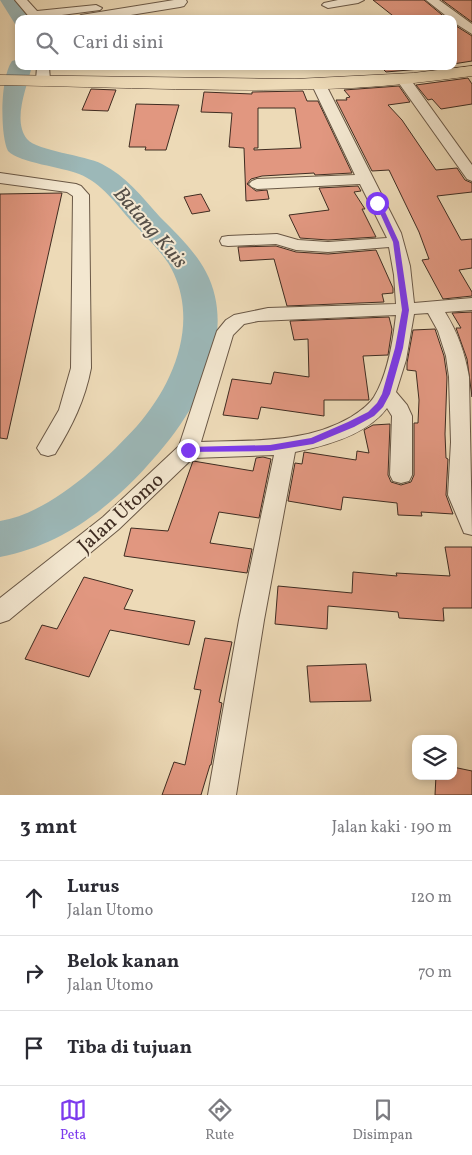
<!DOCTYPE html>
<html lang="id">
<meta charset="utf-8">
<style>
body{margin:0;font-family:Vollkorn,serif;background:#f7f7f7;color:#2b2b33}
.controls{position:absolute;right:15px;bottom:15px;display:grid;overflow:hidden;border-radius:10px;box-shadow:0 2px 8px #0003}
.controls button{width:45px;height:45px;display:grid;place-items:center;padding:0;border:0;border-bottom:1px solid #e1e1e2;background:#fff;color:#2b2b33;font:25px sans-serif}
.stop{position:absolute;width:15px;height:15px;margin:-11px;border:4px solid #7c3aed;border-radius:50%;background:#fff}
.stop.end{background:#7c3aed;border-color:#fff;box-shadow:0 1px 5px #0008}
.list{margin:0;padding:0;list-style:none}
h2{display:flex;justify-content:space-between;align-items:center;height:65px;margin:0;padding:0 20px;font-size:21px}
h2 small{font-size:16px;font-weight:400;color:#7c7c81}
.list li{display:grid;grid-template-columns:32px 1fr auto;gap:15px;align-items:center;box-sizing:border-box;height:75px;padding:0 20px;border-top:1px solid #e1e1e2}
.list b{display:block;font-size:19px;white-space:nowrap}
.list p{margin:0;font-size:16px;white-space:nowrap;color:#7c7c81}
.list em{font-size:16px;font-style:normal;color:#7c7c81}
.icon{flex:none;width:28px;height:28px;fill:none;stroke:currentColor;stroke-width:2;stroke-linecap:round;stroke-linejoin:round}
.map{position:relative;flex:none;width:472px;height:795px;overflow:hidden}
.search{position:absolute;background:#fff;box-shadow:0 2px 8px #0003;left:15px;right:15px;top:15px;height:55px;display:flex;align-items:center;gap:12px;box-sizing:border-box;padding:0 18px;border-radius:10px;color:#7c7c81;font-size:19px}
.sheet{height:290px;background:#fff}
nav{display:flex;justify-content:space-around;align-items:center;box-sizing:border-box;height:70px;border-top:1px solid #e1e1e2;background:#fff;font-size:14px;color:#7c7c81}
nav a{display:grid;justify-items:center;gap:2px}
nav .on{color:#7c3aed}
.map>svg:first-child{display:block}
</style>
<div class="map">
<svg width="472" height="795" viewBox="0 0 472 795">
<rect width="100%" height="100%" fill="#eddab7"/>
<filter id="stains"><feTurbulence type="fractalNoise" baseFrequency=".004" numOctaves="4"/><feColorMatrix values="0 0 0 0 .2 0 0 0 0 .09 0 0 0 0 .02 0 0 0 .5 -.17"/></filter>
<radialGradient id="worn" r=".72"><stop offset=".6" stop-color="#630" stop-opacity="0"/><stop offset="1" stop-color="#630" stop-opacity=".3"/></radialGradient>
<g fill="none" stroke-linecap="round" stroke-linejoin="round">
<g fill="#9cb8b8" fill-rule="evenodd">
<polygon points="0,0 22,0 34,19 19,19 19,25 15,24"/>
<path d="M 19,59 L 19,66 L 32,66 C 27,87 12,120 27,139 C 37,151 85,155 102,164 C 126,176 142,197 160,217 C 176,233 195,251 206,272 C 236,329 203,399 165,445 C 122,498 69,544 0,557 L 0,521 C 50,513 103,463 137,426 C 172,386 198,327 174,274 C 166,255 146,237 132,222 C 116,204 102,183 79,174 C 62,167 20,163 8,151 C 0,135 0,78 12,61 Z"/>
</g>
</g>
<g fill="#e19780" stroke="#3f2c21" fill-rule="evenodd">
<polygon points="373,0 424,0 447,19 397,19"/>
<polygon points="442,0 472,0 472,22"/>
<polygon points="453,24 472,36 472,61 453,64"/>
<polygon points="380,66 454,66 386,72"/>
<polygon points="468,78 472,84 472,104 441,109 432,99 428,100 416,85"/>
<polygon points="399,86 410,102 388,105 402,120 436,170 457,168 465,180 472,183 472,192 437,196 461,240 472,239 472,268 459,270 472,292 472,296 443,299 422,260 429,259 419,232 389,170 372,171 336,100 347,100 346,98 350,97 344,90"/>
<polygon points="91,89 116,90 108,111 82,110"/>
<path d="M 303,91 L 307,101 L 318,101 L 352,173 L 315,175 L 314,173 L 262,176 L 251,179 L 247,184 L 256,191 L 267,190 L 269,199 L 246,201 L 244,148 L 229,147 L 232,113 L 201,112 L 204,92 L 252,94 L 252,92 ZM 258,108 L 295,108 L 301,148 L 254,150 L 254,148 L 258,148 Z"/>
<polygon points="136,104 179,105 166,150 145,150 146,147 129,147"/>
<polygon points="358,186 361,191 354,192 365,209 362,209 376,237 328,240 300,238 289,215 329,210 319,188"/>
<polygon points="62,193 7,439 0,438 0,194"/>
<polygon points="201,194 210,211 192,214 184,197"/>
<polygon points="276,246 296,252 328,254 376,250 393,288 393,293 382,294 384,302 287,306 274,259 240,261 238,247"/>
<polygon points="472,312 472,397 467,359 456,328 461,328 452,313"/>
<polygon points="389,317 392,329 388,355 363,356 369,400 324,400 324,416 261,407 258,419 223,415 232,379 271,384 274,372 309,377 308,339 294,340 290,321"/>
<polygon points="435,329 444,356 447,377 445,434 446,458 448,459 446,495 453,514 421,512 422,516 398,515 397,503 343,497 341,510 288,501 295,463 302,464 304,452 356,460 357,451 369,453 364,430 373,425 390,424 388,475 391,482 401,485 411,482 414,475 414,423 418,423 419,400 416,371 407,370 407,363 413,330"/>
<polygon points="263,457 271,459 259,518 219,512 210,543 252,549 247,573 124,556 131,528 168,531 193,461 253,471 256,458"/>
<polygon points="445,547 472,547 472,608 443,608 444,621 399,618 398,612 328,606 327,629 275,624 278,586 352,593 353,572 397,576 396,573 450,576"/>
<polygon points="84,577 133,590 124,609 195,621 189,645 110,630 89,677 25,659 42,625 57,629"/>
<polygon points="205,638 232,642 219,702 222,703 211,765 210,765 201,795 162,795 174,762 185,765 201,690 194,689"/>
<polygon points="366,664 371,701 310,702 307,666"/>
<polygon points="453,767 472,771 472,795 435,795 436,776 453,776"/>
</g>
<g fill="none" stroke-linecap="round" stroke-linejoin="round">
<defs>
<g id="minor">
<polygon points="15,0 27,0 37,11 96,5 102,8 100,10 31,19"/>
<polygon points="174,0 186,0 187,2 184,6 180,7 106,19 75,19 81,15"/>
<polygon points="338,0 364,0 358,3 328,8 322,5 324,3"/>
<polygon points="426,0 439,0 472,24 472,34 453,22 453,19 450,19"/>
<polygon points="37,66 49,66 50,81 48,84 43,85 36,81"/>
<polygon points="403,75 408,76 472,165 472,181 467,179 396,79"/>
<path d="M 319,81 L 326,85 L 401,233 L 410,266 L 414,303 L 472,298 L 472,310 L 445,312 C 458,333 465,353 469,377 L 472,535 L 464,533 L 448,495 L 451,442 L 449,377 L 446,356 L 438,331 L 428,313 L 414,314 L 406,360 L 396,392 L 407,405 L 412,416 L 412,475 L 409,481 L 401,483 L 393,481 L 390,475 L 392,416 L 387,408 C 367,435 326,446 295,452 L 264,620 L 236,795 L 208,795 L 239,620 L 274,455 L 193,458 L 119,529 L 9,620 L 0,623 L 0,598 L 103,517 L 179,446 L 217,331 L 226,320 L 234,315 L 268,308 L 396,304 L 394,275 L 389,247 L 328,252 L 296,250 L 276,244 L 228,246 L 222,245 L 220,241 L 222,237 L 228,236 L 277,234 L 298,240 L 328,242 L 387,238 L 360,184 L 257,189 L 252,187 L 249,184 L 252,181 L 257,179 L 355,175 L 312,85 ZM 396,315 C 393,341 388,374 374,397 C 369,405 359,412 351,417 C 305,444 252,440 201,442 L 233,335 L 244,324 L 258,321 Z"/>
<path d="M 0,173 L 76,184 L 81,186 L 89,195 L 91,368 C 85,400 72,426 55,454 L 48,456 L 41,454 L 37,448 L 59,410 L 71,368 L 73,196 L 67,192 L 0,183 Z"/>
</g>
<path id="highway" d="M 472,66 L 472,76 C 432,81 392,86 352,88 C 234,93 117,87 0,85 L 0,75 L 295,79 L 413,73 Z"/>
</defs>
<use href="#minor" stroke="#6a5846" stroke-width="2"/>
<use href="#highway" stroke="#3f2c21" stroke-width="1"/>
<use href="#minor" fill="#f3e7d0" fill-rule="evenodd"/>
<use href="#highway" fill="#eddab7" fill-rule="evenodd"/>
</g>
<polygon fill="#7c3aed" points="375,202 381,203 399,242 409,310 403,348 390,394 383,407 374,416 354,427 313,444 270,451 185,452 185,448 188,447 270,445 311,438 348,422 368,412 377,403 382,394 395,348 402,310 393,242"/>
<g text-anchor="middle" stroke-width="4" stroke-linejoin="round" paint-order="stroke">
<g font-size="20" fill="#3f2c21" stroke="#f3e7d0">
<text transform="translate(120 512) rotate(-42)" y="7">Jalan Utomo</text>
</g>
<g font-size="21" font-style="italic" fill="#564f47" stroke="#f3e7d0">
<text transform="translate(151 227) rotate(49)" y="7">Batang Kuis</text>
</g>
</g>
<rect width="100%" height="100%" filter="url(#stains)"/>
<rect width="100%" height="100%" fill="url(#worn)"/>
</svg>
<div class="controls">
<button><svg class="icon" aria-label="layers" viewBox="0 0 24 24"><path d="M12 4l9 5-9 5-9-5zM3 14l9 5 9-5"/></svg></button>
</div>
<div class="stop" style="left:377px;top:203px"></div>
<div class="stop end" style="left:188px;top:450px"></div>
<div class="search"><svg class="icon" aria-label="search" viewBox="0 0 24 24"><circle cx="10" cy="10" r="6"/><path d="M15 15l6 6"/></svg>Cari di sini</div>
</div>
<section class="sheet">
<h2>3 mnt<small>Jalan kaki · 190 m</small></h2>
<ul class="list">
<li><svg class="icon" aria-label="ahead" viewBox="0 0 24 24"><path d="M12 20V5M6 11l6-6 6 6"/></svg><div><b>Lurus</b><p>Jalan Utomo</p></div><em>120 m</em></li>
<li><svg class="icon" aria-label="right" viewBox="0 0 24 24"><path d="M7 20v-9h11M14 6l5 5-5 5"/></svg><div><b>Belok kanan</b><p>Jalan Utomo</p></div><em>70 m</em></li>
<li><svg class="icon" aria-label="arrive" viewBox="0 0 24 24"><path d="M6 21V4h12l-3 4 3 4H6"/></svg><div><b>Tiba di tujuan</b></div></li>
</ul>
</section>
<nav>
<a class="on"><svg class="icon" aria-label="map" viewBox="0 0 24 24"><path d="M3 6l6-2 6 2 6-2v14l-6 2-6-2-6 2zM9 4v14M15 6v14"/></svg>Peta</a>
<a><svg class="icon" aria-label="directions" viewBox="0 0 24 24"><path d="M12 3l9 9-9 9-9-9zM9 14v-3h6M13 9l2 2-2 2"/></svg>Rute</a>
<a><svg class="icon" aria-label="saved" viewBox="0 0 24 24"><path d="M7 4h10v16l-5-4-5 4z"/></svg>Disimpan</a>
</nav>
